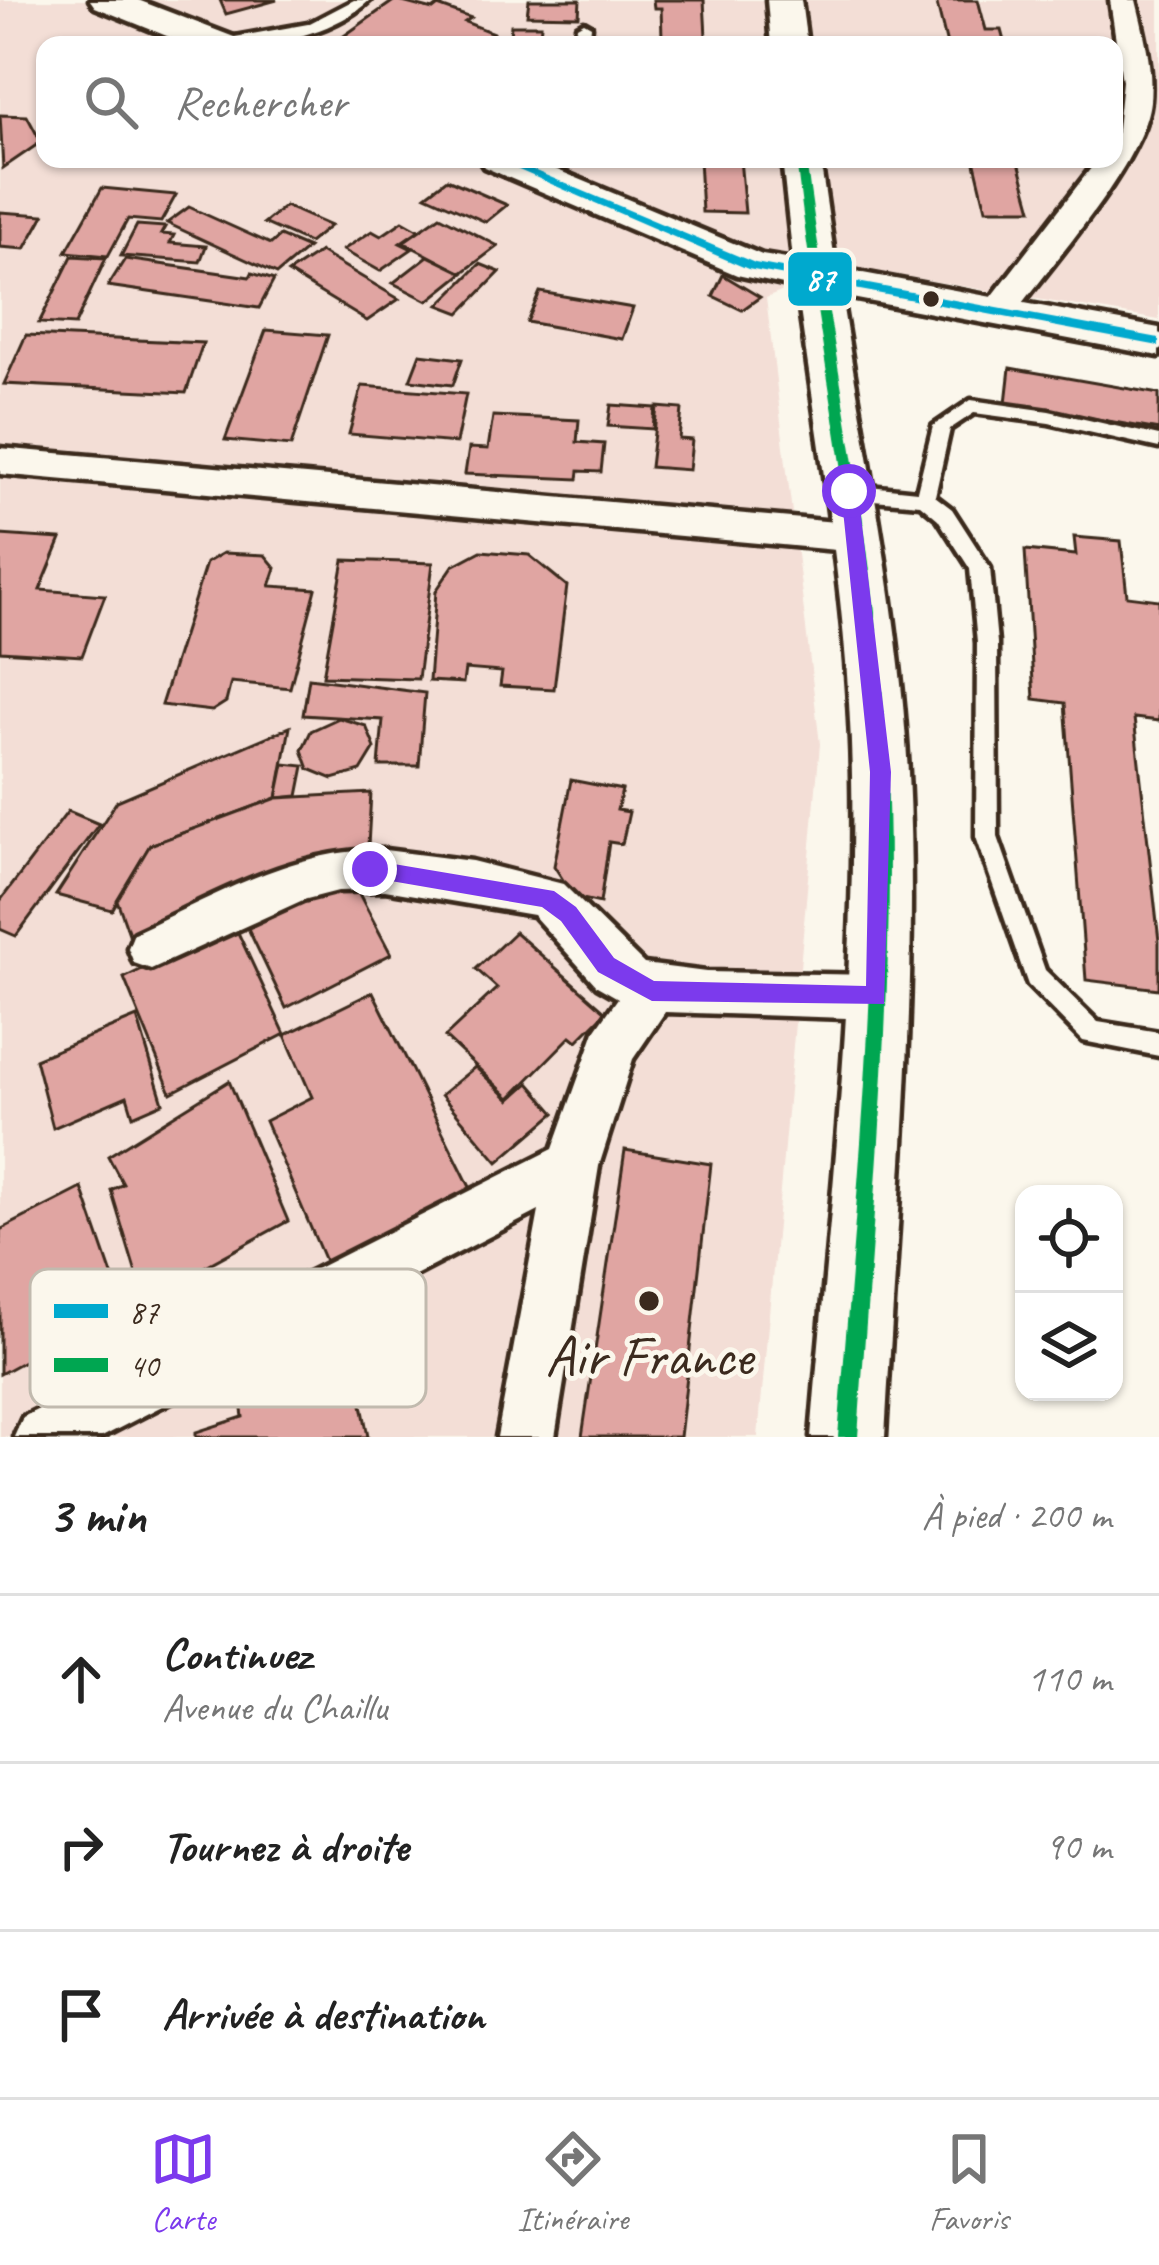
<!DOCTYPE html>
<html lang="fr">
<meta charset="utf-8">
<style>
body{margin:0;font-family:Caveat,sans-serif;background:#f2f2f2;color:#222}
.controls{position:absolute;right:36px;bottom:36px;display:grid;overflow:hidden;border-radius:24px;box-shadow:0 3px 9px #0004}
.controls button{width:108px;height:108px;display:grid;place-items:center;padding:0;border:0;border-bottom:3px solid #e0e0e0;background:#fff;color:#222;font:60px sans-serif}
.stop{position:absolute;width:36px;height:36px;margin:-27px;border:9px solid #7c3aed;border-radius:50%;background:#fff}
.stop.end{background:#7c3aed;border-color:#fff;box-shadow:0 3px 12px #0008}
.list{margin:0;padding:0;list-style:none}
h2{display:flex;justify-content:space-between;align-items:center;height:156px;margin:0;padding:0 48px;font-size:51px}
h2 small{font-size:39px;font-weight:400;color:#767676}
.list li{display:grid;grid-template-columns:78px 1fr auto;gap:36px;align-items:center;box-sizing:border-box;height:168px;padding:0 48px;border-top:3px solid #e0e0e0}
.list b{display:block;font-size:45px;white-space:nowrap}
.list p{margin:0;font-size:39px;white-space:nowrap;color:#767676}
.list em{font-size:39px;font-style:normal;color:#767676}
.icon{flex:none;width:66px;height:66px;fill:none;stroke:currentColor;stroke-width:2;stroke-linecap:round;stroke-linejoin:round}
.map{position:relative;flex:none;width:1159px;height:1437px;overflow:hidden}
.search{position:absolute;background:#fff;box-shadow:0 3px 9px #0004;left:36px;right:36px;top:36px;height:132px;display:flex;align-items:center;gap:30px;box-sizing:border-box;padding:0 42px;border-radius:24px;color:#767676;font-size:45px}
.sheet{height:660px;background:#fff}
nav{display:flex;justify-content:space-around;align-items:center;box-sizing:border-box;height:168px;border-top:3px solid #e0e0e0;background:#fff;font-size:33px;color:#767676}
nav a{display:grid;justify-items:center;gap:6px}
nav .on{color:#7c3aed}
.map>svg:first-child{display:block}
</style>
<div class="map">
<svg width="1159" height="1437" viewBox="0 0 1159 1437">
<rect width="100%" height="100%" fill="#fbf7ec"/>
<filter id="ink" filterUnits="userSpaceOnUse"><feTurbulence type="fractalNoise" baseFrequency=".00833" numOctaves="2"/><feDisplacementMap in="SourceGraphic" scale="24" xChannelSelector="R" yChannelSelector="G"/><feConvolveMatrix kernelMatrix="1 2 1 2 8 2 1 2 1" color-interpolation-filters="sRGB"/></filter>
<g filter="url(#ink)">
<path fill="#f3ded6" fill-rule="evenodd" d="M 0,0 L 1159,0 L 1159,320 L 845,266 L 766,298 L 820,744 L 758,1437 L 0,1437 ZM 45,45 L 1114,45 L 1114,159 L 45,159 Z"/>
<g fill="#e0a5a2" stroke="#3b2a1e" stroke-width="3">
<polygon points="220,0 277,0 226,14"/>
<polygon points="395,0 433,10 438,6 471,18 465,22 493,33 477,45 331,45"/>
<polygon points="529,0 580,0 579,16 527,15"/>
<polygon points="653,0 704,0 706,37 662,37 661,8 654,8"/>
<polygon points="936,0 978,0 986,30 1001,30 1005,45 947,45"/>
<polygon points="511,25 541,25 539,45 509,45"/>
<polygon points="0,115 27,116 41,142 3,168"/>
<polygon points="699,159 740,159 745,213 702,212"/>
<polygon points="974,159 1030,159 1019,162 1032,209 986,209"/>
<polygon points="447,179 507,205 486,222 426,195"/>
<polygon points="102,188 176,195 161,222 128,219 108,256 66,252"/>
<polygon points="285,206 330,226 309,243 264,223"/>
<polygon points="189,207 271,244 280,236 308,248 277,274 167,223"/>
<polygon points="0,212 44,215 25,249 0,247"/>
<polygon points="440,216 498,246 462,273 403,242"/>
<polygon points="403,221 419,230 400,243 412,249 380,271 343,250 372,231 381,236"/>
<polygon points="137,225 165,227 161,234 174,235 170,243 206,246 200,262 121,256"/>
<polygon points="320,252 399,299 367,321 288,273"/>
<polygon points="72,256 106,258 75,325 39,323"/>
<polygon points="428,256 463,273 428,301 393,283"/>
<polygon points="125,259 250,277 252,273 274,280 259,308 108,286"/>
<polygon points="480,264 500,272 460,313 439,305"/>
<polygon points="723,275 760,297 742,310 713,296"/>
<polygon points="540,292 633,308 622,339 527,322"/>
<polygon points="266,330 328,335 291,446 225,440"/>
<polygon points="26,335 203,343 186,393 4,384"/>
<polygon points="420,354 462,359 453,385 410,380"/>
<polygon points="1010,368 1159,394 1159,430 1006,403"/>
<polygon points="362,386 466,394 456,443 349,434"/>
<polygon points="611,405 655,408 653,429 608,426"/>
<polygon points="657,407 682,409 679,439 692,440 689,470 650,467"/>
<polygon points="493,416 579,420 577,442 604,444 601,472 579,471 578,479 465,474 469,448 488,449"/>
<polygon points="0,535 61,539 40,590 105,595 82,656 0,651"/>
<polygon points="1074,537 1121,541 1127,596 1159,600 1159,721 1134,718 1159,941 1159,989 1086,980 1065,703 1034,699 1025,550 1076,555"/>
<polygon points="481,551 529,555 567,586 554,689 500,686 502,672 465,669 463,683 429,681 436,591 453,566"/>
<polygon points="223,553 265,555 276,568 270,586 316,589 290,688 231,682 226,702 212,711 161,705 206,563"/>
<polygon points="344,560 433,563 418,679 323,676"/>
<polygon points="309,678 425,693 419,766 379,766 383,720 303,715"/>
<polygon points="339,718 366,726 375,748 361,771 333,779 309,769 302,750 311,731"/>
<polygon points="290,727 277,798 150,845 112,910 56,895 117,801"/>
<polygon points="284,764 304,766 298,796 277,798"/>
<polygon points="571,780 622,790 617,810 629,812 622,844 609,842 600,903 574,897 554,866"/>
<polygon points="371,793 368,846 134,948 117,900 150,845 277,798"/>
<polygon points="68,811 99,824 16,936 0,929 0,901"/>
<polygon points="347,871 391,954 286,1008 243,918"/>
<polygon points="234,924 285,1034 171,1093 124,978"/>
<polygon points="515,932 606,1012 577,1041 571,1036 510,1098 445,1037 497,988 476,969"/>
<polygon points="373,992 471,1189 328,1268 265,1121 312,1097 285,1035"/>
<polygon points="137,1017 163,1103 133,1116 127,1096 53,1128 35,1059"/>
<polygon points="475,1067 510,1100 529,1083 555,1113 498,1162 441,1095"/>
<polygon points="229,1081 288,1221 144,1300 111,1190 123,1184 108,1156"/>
<polygon points="625,1150 711,1164 680,1437 582,1437"/>
<polygon points="82,1188 123,1307 0,1374 0,1230"/>
<polygon points="352,1350 368,1437 196,1437 196,1432 243,1417 239,1387"/>
</g>
<g fill="none" stroke-linecap="round" stroke-linejoin="round">
<defs>
<g id="service">
<path d="M 354,0 L 370,0 C 331,36 262,49 211,44 L 218,40 L 308,24 Z"/>
<polygon points="584,22 591,26 589,45 575,45 577,26"/>
<polygon points="971,400 1049,411 1159,436 1159,448 1049,423 974,413 950,429 935,496 952,509 990,568 997,643 998,837 1045,970 1098,1022 1159,1032 1159,1056 1083,1041 1028,985 976,837 977,643 970,569 938,519 920,504 850,498 841,491 850,484 917,491 933,426"/>
</g>
<g id="minor">
<path d="M 1110,0 L 1136,0 C 1144,33 1153,67 1150,101 C 1143,164 1050,265 1011,319 L 987,319 L 982,311 L 987,303 L 1098,159 L 1114,159 L 1122,81 Z"/>
<polygon points="0,448 858,524 871,528 877,538 871,548 858,552 0,474"/>
<path d="M 385,850 L 472,861 L 563,884 L 644,964 L 706,972 L 877,975 L 894,981 L 901,997 L 894,1013 L 877,1019 L 665,1012 L 633,1059 L 599,1166 L 555,1437 L 497,1437 L 539,1211 L 102,1437 L 14,1437 L 23,1417 L 553,1149 L 595,1031 L 618,998 L 597,986 L 533,915 L 385,890 L 338,891 L 303,900 L 151,969 L 134,963 L 128,948 L 134,933 C 215,896 294,848 385,850 Z"/>
</g>
<g id="tertiary">
<polygon points="90,0 138,0 234,37 239,45 189,45 95,7"/>
<polygon points="767,0 801,0 807,45 771,45"/>
<path d="M 479,159 L 531,159 L 762,255 L 793,260 L 782,159 L 820,159 L 836,268 L 1159,328 L 1159,356 L 841,296 C 866,455 900,612 908,773 C 919,995 897,1216 885,1437 L 811,1437 C 829,1217 856,996 852,775 C 849,611 819,450 797,288 L 737,275 L 484,167 Z"/>
</g>
</defs>
<use href="#service" stroke="#3b2a1e" stroke-width="9"/>
<use href="#minor" stroke="#3b2a1e" stroke-width="9"/>
<use href="#tertiary" stroke="#3b2a1e" stroke-width="9"/>
<use href="#service" fill="#fbf7ec" fill-rule="evenodd"/>
<use href="#minor" fill="#fbf7ec" fill-rule="evenodd"/>
<use href="#tertiary" fill="#fbf7ec" fill-rule="evenodd"/>
<defs>
<polygon id="bus-1" points="493,159 507,159 755,263 1159,338 1159,346 748,269"/>
<path id="bus-2" d="M 796,159 L 806,159 C 829,339 871,519 883,700 C 901,946 874,1192 858,1437 L 838,1437 C 856,1192 884,946 869,701 C 857,519 817,340 796,159 Z"/>
</defs>
<use href="#bus-1" stroke="#fbf7ec" stroke-width="9"/>
<use href="#bus-2" stroke="#fbf7ec" stroke-width="9"/>
<use href="#bus-1" fill="#00a9ce" fill-rule="evenodd"/>
<use href="#bus-2" fill="#00a651" fill-rule="evenodd"/>
</g>
</g>
<polygon fill="#7c3aed" points="849,485 858,491 891,772 884,1004 652,1001 598,972 561,921 542,907 362,876 359,869 370,860 554,891 576,907 614,958 654,981 866,986 870,772 841,491"/>
<g fill="#3b2a1e" stroke="#fbf7ec" stroke-width="4.5">
<circle cx="931" cy="299" r="10"/>
<circle cx="649" cy="1301" r="12"/>
</g>
<g text-anchor="middle" stroke-width="10" stroke-linejoin="round" paint-order="stroke">
<g font-size="57" fill="#3b2a1e" stroke="#fbf7ec">
<text x="649" y="1375">Air France</text>
</g>
</g>
<rect x="30" y="1269" width="396" height="138" rx="18" fill="#fbf7ec" stroke="#c1baae" stroke-width="3"/>
<rect x="54" y="1304" width="54" height="14" fill="#00a9ce"/>
<rect x="54" y="1358" width="54" height="14" fill="#00a651"/>
<g font-size="33" fill="#3b2a1e">
<text x="129" y="1323">87</text>
<text x="129" y="1377">40</text>
</g>
<rect stroke="#fbf7ec" stroke-width="4.5" x="786" y="250" width="68" height="58" rx="12" fill="#00a9ce"/>
<g font-size="33" text-anchor="middle" font-weight="bold" fill="#fff">
<text x="820" y="290">87</text>
</g>
</svg>
<div class="controls">
<button><svg class="icon" aria-label="locate" viewBox="0 0 24 24"><circle cx="12" cy="12" r="6"/><path d="M12 2v4M12 18v4M2 12h4M18 12h4"/></svg></button>
<button><svg class="icon" aria-label="layers" viewBox="0 0 24 24"><path d="M12 4l9 5-9 5-9-5zM3 14l9 5 9-5"/></svg></button>
</div>
<div class="stop" style="left:849px;top:491px"></div>
<div class="stop end" style="left:370px;top:869px"></div>
<div class="search"><svg class="icon" aria-label="search" viewBox="0 0 24 24"><circle cx="10" cy="10" r="6"/><path d="M15 15l6 6"/></svg>Rechercher</div>
</div>
<section class="sheet">
<h2>3 min<small>À pied · 200 m</small></h2>
<ul class="list">
<li><svg class="icon" aria-label="ahead" viewBox="0 0 24 24"><path d="M12 20V5M6 11l6-6 6 6"/></svg><div><b>Continuez</b><p>Avenue du Chaillu</p></div><em>110 m</em></li>
<li><svg class="icon" aria-label="right" viewBox="0 0 24 24"><path d="M7 20v-9h11M14 6l5 5-5 5"/></svg><div><b>Tournez à droite</b></div><em>90 m</em></li>
<li><svg class="icon" aria-label="arrive" viewBox="0 0 24 24"><path d="M6 21V4h12l-3 4 3 4H6"/></svg><div><b>Arrivée à destination</b></div></li>
</ul>
</section>
<nav>
<a class="on"><svg class="icon" aria-label="map" viewBox="0 0 24 24"><path d="M3 6l6-2 6 2 6-2v14l-6 2-6-2-6 2zM9 4v14M15 6v14"/></svg>Carte</a>
<a><svg class="icon" aria-label="directions" viewBox="0 0 24 24"><path d="M12 3l9 9-9 9-9-9zM9 14v-3h6M13 9l2 2-2 2"/></svg>Itinéraire</a>
<a><svg class="icon" aria-label="saved" viewBox="0 0 24 24"><path d="M7 4h10v16l-5-4-5 4z"/></svg>Favoris</a>
</nav>
